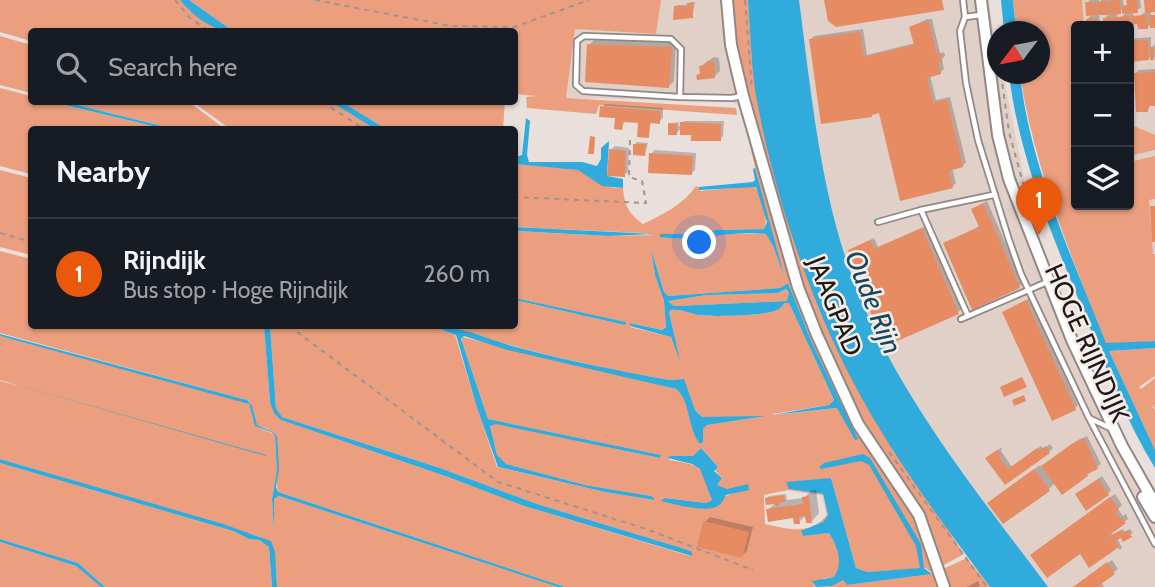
<!DOCTYPE html>
<meta charset="utf-8">
<style>
body{margin:0;font-family:Cabin,sans-serif;background:#20242c;color:#f1f3f6}
.controls{position:absolute;right:21px;top:21px;display:grid;overflow:hidden;border-radius:7px;box-shadow:0 2px 5px #0004}
.controls button{width:63px;height:63px;display:grid;place-items:center;padding:0;border:0;border-bottom:2px solid #363941;background:#171b24;color:#f1f3f6;font:35px sans-serif}
.compass{position:absolute;left:987px;top:21px;width:63px;height:63px;border-radius:50%;background:#171b24;box-shadow:0 2px 5px #0004;rotate:238deg}
.you{position:absolute;left:700px;top:243px;width:24px;height:24px;margin:-18px;border:5px solid #fff;border-radius:50%;background:#1a73e8;box-shadow:0 0 0 10px #1a73e833}
.badge{display:grid;place-items:center;width:46px;height:46px;border-radius:50%;background:#ea580c;color:#fff;font-size:23px;font-weight:700}
.pin{position:absolute;translate:-50% -58px;filter:drop-shadow(0 2px 4px #0008)}
.pin::after{content:'';position:absolute;top:37px;width:24px;height:21px;background:inherit;clip-path:polygon(0 0,100% 0,50% 100%)}
.list{margin:0;padding:0;list-style:none}
h2{display:flex;justify-content:space-between;align-items:center;height:91px;margin:0;padding:0 28px;font-size:30px}
h2 small{font-size:23px;font-weight:400;color:#9ea1a6}
.list li{display:grid;grid-template-columns:46px 1fr auto;gap:21px;align-items:center;box-sizing:border-box;height:112px;padding:0 28px;border-top:2px solid #363941}
.list b{display:block;font-size:26px;white-space:nowrap}
.list p{margin:0;font-size:23px;white-space:nowrap;color:#9ea1a6}
.list em{font-size:23px;font-style:normal;color:#9ea1a6}
.icon{flex:none;width:38px;height:38px;fill:none;stroke:currentColor;stroke-width:2;stroke-linecap:round;stroke-linejoin:round}
.map{position:relative;flex:none;width:1155px;height:587px;overflow:hidden}
.search{position:absolute;background:#171b24;box-shadow:0 2px 5px #0004;left:28px;top:28px;width:490px;height:77px;display:flex;align-items:center;gap:18px;box-sizing:border-box;padding:0 24px;border-radius:7px;color:#9ea1a6;font-size:26px}
.panel{position:absolute;background:#171b24;box-shadow:0 2px 5px #0004;left:28px;top:126px;width:490px;height:203px;border-radius:7px}
.map>svg:first-child{display:block}
</style>
<div class="map">
<svg width="1155" height="587" viewBox="0 0 1155 587">
<rect width="100%" height="100%" fill="#e9dfdb"/>
<g fill="#e1d0c8">
<polygon points="661,0 723,0 741,107 730,101 565,98 575,29 656,34"/>
<polygon points="791,0 988,0 997,48 998,74 1003,74 1042,266 1155,510 1155,587 1037,587 906,396 869,330 830,223"/>
<polygon points="1069,0 1155,0 1155,335 1129,205 1129,26 1076,26"/>
</g>
<g fill="#eb9f7f" fill-rule="evenodd">
<polygon points="0,0 180,0 190,11 221,31 32,32 31,41 0,32"/>
<polygon points="189,0 661,0 656,34 575,29 566,98 736,108 737,115 599,105 596,114 527,108 526,97 536,96 515,94 514,32 295,32 289,29 286,32 233,31"/>
<path d="M 723,0 L 748,0 L 752,61 L 761,120 L 789,221 L 818,307 L 853,381 L 883,433 L 964,554 L 931,572 L 926,568 L 867,572 L 856,568 L 831,478 L 789,489 L 822,494 L 828,515 L 823,522 L 801,532 L 803,536 L 829,533 C 837,545 844,563 835,577 L 824,578 L 813,585 L 816,587 L 565,587 L 278,492 C 276,488 277,446 277,436 L 268,429 L 256,425 L 252,407 L 247,400 L 0,333 L 0,251 L 31,259 L 32,326 L 264,326 L 270,402 L 281,420 L 448,477 L 524,506 L 690,556 L 685,549 L 537,504 L 440,468 L 282,417 L 276,408 L 270,326 L 431,326 L 455,335 L 477,408 L 497,467 L 605,492 L 654,500 L 654,498 L 651,496 L 585,485 L 502,463 L 497,455 L 490,426 L 492,423 L 660,458 L 661,455 L 488,419 L 462,342 L 462,337 L 676,389 C 692,402 687,429 700,444 L 703,442 L 703,429 L 707,425 L 759,417 L 702,417 L 695,410 L 683,379 L 669,380 C 594,367 520,350 448,326 L 514,326 L 515,300 L 625,325 L 625,322 L 515,298 L 515,231 L 607,236 L 654,235 L 643,233 L 515,227 L 515,164 C 535,166 557,165 577,170 C 596,174 597,189 623,188 C 624,205 629,214 643,224 C 662,215 684,204 696,186 L 699,187 L 700,191 L 754,186 C 762,195 769,219 764,229 L 716,230 L 700,234 L 661,234 L 660,237 L 689,238 L 719,234 L 766,234 L 773,246 L 785,279 L 763,202 L 741,107 ZM 651,249 L 664,292 L 667,296 L 780,288 L 788,283 L 812,343 L 858,439 L 838,408 L 775,415 L 772,414 L 829,405 L 834,400 L 789,303 L 785,303 C 783,305 780,308 777,310 C 766,316 712,317 698,315 C 688,313 682,309 671,310 L 669,312 L 679,358 L 671,337 L 630,327 L 631,323 L 662,330 L 666,326 L 664,301 L 655,275 ZM 701,448 L 718,467 L 715,470 L 722,478 L 717,485 L 723,489 L 749,489 L 731,494 L 698,508 L 665,502 L 665,498 L 706,503 L 712,500 C 709,468 698,464 669,460 L 670,456 L 693,456 ZM 788,490 L 822,495 L 827,515 C 810,536 788,529 765,524 L 764,495 Z"/>
<path d="M 1013,0 L 1082,0 L 1084,26 L 1076,26 L 1076,205 L 1129,205 L 1129,162 L 1155,156 L 1155,199 L 1149,200 L 1153,254 L 1155,254 L 1155,341 L 1106,344 C 1071,255 1034,168 1020,74 L 1040,74 L 1040,32 L 1016,31 Z"/>
<polygon points="0,36 31,45 31,93 0,85"/>
<polygon points="0,88 31,96 32,102 51,102 165,129 32,130 31,174 0,166"/>
<polygon points="65,102 189,102 225,129 174,129"/>
<polygon points="193,102 331,102 375,129 230,129"/>
<polygon points="342,102 505,102 503,129 386,129"/>
<polygon points="1129,124 1155,135 1155,150 1129,156"/>
<polygon points="0,170 31,178 31,255 0,247"/>
<polygon points="787,289 789,291 788,301 677,306 672,305 667,301 707,295 778,293"/>
<path d="M 0,336 L 246,401 C 253,408 250,416 255,423 C 259,431 269,430 275,436 L 277,470 L 272,499 L 274,532 L 274,499 L 279,496 L 558,587 L 277,587 L 276,570 L 268,541 L 258,536 L 0,459 L 0,381 L 23,387 L 0,380 Z"/>
<polygon points="1155,348 1155,376 1139,387 1141,389 1155,378 1155,408 1151,404 1155,410 1155,450 1109,351"/>
<polygon points="0,463 233,531 249,539 259,540 269,547 272,587 105,587 78,563 0,539"/>
<polygon points="0,542 76,566 101,587 0,587"/>
<polygon points="967,558 990,587 823,587 832,586 843,579 847,585 932,574"/>
</g>
<g fill="#31abdc" fill-rule="evenodd">
<path d="M 180,0 L 189,0 L 233,31 C 213,32 192,15 180,0 Z"/>
<path d="M 748,0 L 799,0 C 813,106 822,213 866,311 C 911,412 983,500 1048,587 L 990,587 C 941,521 890,453 852,380 C 808,296 771,184 755,90 C 751,60 750,30 748,0 Z"/>
<polygon points="1001,0 1013,0 1016,31 1004,31"/>
<path d="M 1009,74 L 1020,74 C 1030,167 1072,257 1106,343 L 1155,341 L 1155,348 L 1109,351 L 1155,450 L 1155,468 C 1125,419 1105,365 1084,313 C 1052,235 1019,157 1009,74 Z"/>
<polygon points="52,102 65,102 174,129 165,129"/>
<polygon points="331,102 342,102 386,129 375,129"/>
<polygon points="526,118 530,121 527,155 529,162 582,162 597,166 601,159 601,148 609,141 607,176 623,179 623,188 602,186 578,170 515,164 514,158 522,155"/>
<path d="M 755,168 L 785,279 L 773,246 L 766,234 C 730,230 694,242 660,237 L 660,234 L 700,234 L 716,230 L 764,229 L 767,222 L 756,187 L 699,190 L 699,187 L 753,182 L 755,180 L 753,169 Z"/>
<polygon points="515,227 654,234 608,236 517,231 515,231"/>
<path d="M 651,249 L 664,292 L 668,296 L 780,288 L 788,283 L 812,343 L 858,439 L 855,440 L 837,408 L 772,415 L 829,405 L 834,400 L 789,303 L 785,303 C 783,305 780,309 777,310 C 766,316 711,317 698,315 C 688,313 682,309 671,310 L 669,312 L 680,361 L 671,337 L 630,326 L 630,323 L 662,330 L 666,327 L 664,301 L 655,275 ZM 786,289 L 789,292 L 787,301 L 677,306 L 672,305 L 668,301 L 707,295 L 778,293 Z"/>
<polygon points="515,298 626,322 625,325 515,300"/>
<polygon points="264,326 270,326 276,408 282,417 440,468 537,504 685,549 692,552 692,556 524,506 448,477 281,420 274,413 270,402"/>
<path d="M 431,326 C 461,325 491,341 520,348 C 569,361 619,371 669,380 L 684,379 L 695,410 L 702,417 L 765,416 L 707,425 L 703,429 L 703,442 L 700,444 C 687,429 691,401 676,389 L 504,349 L 464,336 L 461,339 L 462,342 L 488,419 L 661,455 L 660,458 L 495,424 L 490,426 L 497,455 L 506,464 L 585,485 L 651,496 L 654,498 L 654,500 L 605,492 L 498,467 L 477,408 L 456,335 Z"/>
<polygon points="0,334 247,400 252,406 257,425 271,431 277,436 279,468 276,487 278,492 565,587 558,587 279,496 274,499 274,532 272,499 277,470 275,436 271,432 255,426 249,404 0,336"/>
<polygon points="0,380 266,455 266,456"/>
<path d="M 701,448 L 718,467 L 714,471 L 722,478 L 717,485 L 727,489 L 748,484 L 749,490 L 726,495 C 724,499 722,503 719,505 C 710,514 673,504 661,501 L 665,498 L 706,503 L 712,500 L 700,469 L 692,464 L 668,458 L 670,456 L 693,456 Z"/>
<path d="M 863,454 L 870,458 L 921,544 L 924,568 L 932,574 L 847,585 L 843,580 L 832,586 L 816,587 L 812,581 L 834,577 C 844,563 837,546 829,533 L 803,536 L 801,531 L 823,522 L 828,515 L 823,494 L 789,489 L 786,482 L 831,478 L 856,568 L 867,572 L 920,568 L 916,546 L 869,465 L 861,461 L 821,469 L 819,467 L 824,463 Z"/>
<polygon points="0,459 223,524 271,541 275,552 277,587 272,587 269,547 259,540 249,539 233,531 0,463"/>
<polygon points="0,539 78,563 105,587 101,587 76,566 0,542"/>
</g>
<g fill="#0003">
<polygon points="1090,0 1099,0 1099,2 1101,0 1123,0 1124,9 1117,12 1117,25 1105,26 1105,18 1110,13 1099,13 1100,26 1088,26 1087,19 1093,14 1087,3"/>
<polygon points="1129,0 1140,0 1141,8 1133,11 1134,24 1129,28 1122,26 1121,17 1125,14"/>
<polygon points="1145,0 1155,0 1155,10 1150,10 1151,15 1155,16 1155,24 1152,23 1148,27 1139,16 1146,12"/>
<polygon points="690,2 695,2 692,16 675,7 678,5 688,5"/>
<polygon points="927,19 932,19 940,53 944,52 945,56 942,59 944,69 940,73 930,75 936,100 950,97 966,162 963,166 952,168 956,183 952,187 811,39 814,36 863,29 867,55 915,43 911,27"/>
<polygon points="1151,37 1151,48 1155,44 1155,57 1154,58 1152,55 1148,59 1129,60 1129,39"/>
<polygon points="594,40 676,42 674,81 669,86 589,45"/>
<polygon points="714,57 719,58 720,71 715,76 698,75 701,72 701,66"/>
<polygon points="1155,69 1155,104 1151,104 1148,110 1135,74 1139,70"/>
<polygon points="605,104 663,108 663,118 659,122 651,122 648,136 642,121 625,120 622,128 616,116 602,107"/>
<polygon points="684,121 724,121 723,136 720,139 693,134 682,128 676,133 670,124 679,122 679,126"/>
<polygon points="637,142 648,143 645,154 635,144"/>
<polygon points="615,146 629,148 628,172 624,175 611,150"/>
<polygon points="655,150 696,153 695,170 691,174 651,154"/>
<polygon points="987,201 1023,283 1019,287 945,243 980,226 973,209"/>
<polygon points="926,226 962,309 958,312 887,343 871,309 876,305 860,265 850,250 874,238 878,247"/>
<polygon points="1030,298 1078,405 1075,408 1004,312"/>
<polygon points="1087,436 1101,464 1087,475 1056,482 1049,489 995,498 1040,465 1042,468 1078,440"/>
<polygon points="1050,444 1053,448 1049,452 1005,483 991,455 1002,447 1001,451 1012,467 1041,446 1044,449"/>
<polygon points="1102,476 1111,490 1108,494 1081,491"/>
<polygon points="812,490 816,490 819,513 812,521 806,515 799,522 795,516 768,510 776,502 766,499 769,496 786,494 787,500 804,498"/>
<polygon points="1115,494 1122,505 1118,509 1123,516 1126,514 1128,519 1110,532 1113,535 1123,529 1125,532 1130,529 1133,533 1117,538 1122,548 1120,550 1117,547 1081,552 1036,551"/>
<polygon points="710,517 753,527 747,551 741,556 705,522"/>
<polygon points="1112,560 1118,569 1101,582 1104,587 1074,587"/>
<polygon points="978,581 980,585 978,587 967,587"/>
</g>
<g fill="#e78b63">
<polygon points="824,0 942,0 944,10 836,27 828,21"/>
<polygon points="1120,0 1121,14 1110,15 1109,1"/>
<polygon points="1126,0 1137,0 1138,13 1122,14 1122,6 1127,5"/>
<polygon points="1144,0 1155,0 1155,12 1145,13"/>
<polygon points="1108,1 1109,15 1098,15 1097,2"/>
<polygon points="1085,2 1096,2 1097,15 1086,16"/>
<polygon points="687,3 693,3 693,18 673,20 674,6 686,7"/>
<polygon points="1147,15 1148,29 1138,29 1137,24 1132,25 1132,16"/>
<polygon points="1149,15 1155,15 1155,28 1150,28"/>
<polygon points="1130,16 1131,26 1103,26 1103,18"/>
<polygon points="1097,18 1097,26 1086,26 1086,19"/>
<polygon points="922,22 929,22 937,55 940,54 942,61 938,62 941,74 927,78 933,103 947,99 963,167 949,171 953,188 900,201 879,113 872,115 872,117 821,124 809,39 860,32 864,57 914,45 909,27"/>
<polygon points="1148,40 1149,60 1129,62 1129,41"/>
<polygon points="587,44 672,47 669,88 585,82"/>
<rect x="1150" y="47" width="4" height="13"/>
<polygon points="707,61 714,62 715,78 697,80 696,75 700,74 699,66 706,65"/>
<polygon points="1155,72 1155,106 1148,106 1148,112 1136,112 1134,73"/>
<polygon points="600,106 661,111 660,124 650,123 649,138 637,137 638,123 623,122 622,130 614,129 615,118 599,117"/>
<polygon points="680,122 721,124 721,141 691,141 691,135 680,135"/>
<rect x="668" y="123" width="9" height="12"/>
<polygon points="590,136 595,137 594,154 588,154"/>
<polygon points="633,144 646,144 645,156 633,155"/>
<polygon points="609,149 626,151 625,177 607,176"/>
<polygon points="649,153 693,156 692,175 648,173"/>
<polygon points="983,203 1020,288 972,310 943,243 979,227 971,209"/>
<polygon points="1150,206 1155,206 1155,242 1152,242"/>
<polygon points="922,228 959,314 886,346 869,309 875,306 859,267 856,269 848,250 870,240 874,249"/>
<polygon points="1026,300 1076,410 1052,421 1002,312"/>
<polygon points="1022,377 1027,387 1004,397 1000,387"/>
<polygon points="1024,395 1026,401 1014,406 1012,400"/>
<polygon points="1084,438 1098,469 1087,474 1088,476 1062,495 1041,466 1073,443"/>
<polygon points="1046,446 1050,453 1005,485 985,458 997,450 1001,454 998,456 1008,469 1037,448 1039,451"/>
<polygon points="1034,469 1050,491 1003,524 987,503"/>
<polygon points="1098,479 1109,495 1086,511 1075,494"/>
<polygon points="784,495 785,502 779,503 779,506 776,506 775,504 766,505 765,498"/>
<polygon points="809,496 812,523 806,523 805,516 799,517 800,524 794,524 793,518 768,522 766,509 803,504 802,497"/>
<polygon points="1110,497 1119,510 1115,513 1126,523 1104,539 1121,530 1122,533 1128,530 1132,537 1123,542 1121,538 1115,541 1119,547 1089,568 1080,554 1047,578 1030,555"/>
<polygon points="703,521 749,532 742,558 697,547"/>
<polygon points="1107,562 1115,574 1097,587 1073,587"/>
</g>
<g fill="none" stroke-linecap="round" stroke-linejoin="round">
<defs>
<g id="service">
<polyline points="963,0 965,17 960,31 966,83 978,140 1008,237 1021,274 1089,418 1155,544"/>
<polyline points="965,17 981,15"/>
<polyline points="680,97 681,49 671,39 584,36 577,41 576,85 583,91 680,97 732,98 742,96"/>
<polyline points="878,222 921,210"/>
<polyline points="968,316 921,210 993,195"/>
<polyline points="961,319 1047,282"/>
<polyline points="1089,418 1110,428"/>
</g>
<g id="tertiary">
<polyline points="727,0 731,45 743,96 798,287 817,335 858,424 919,515 944,587"/>
<polyline points="981,0 998,135 1009,179 1072,340 1122,446 1155,504"/>
<polyline points="1143,497 1155,517"/>
</g>
</defs>
<use href="#service" stroke="#918885" stroke-width="8"/>
<use href="#tertiary" stroke="#918885" stroke-width="14"/>
<g stroke="#9c9592" stroke-width="2" stroke-dasharray="5 5" stroke-linecap="butt">
<polyline points="175,0 190,18 211,32"/>
<polyline points="315,0 451,26 514,27 589,0"/>
<polyline points="745,0 752,89"/>
<polyline points="1001,74 1009,132 1024,187"/>
<polyline points="322,102 366,130"/>
<polyline points="514,197 646,203 642,181 629,177 630,140"/>
<polyline points="0,233 32,242"/>
<polyline points="289,326 498,482 646,529 753,570"/>
<polyline points="889,452 987,587"/>
</g>
<use href="#service" stroke="#fff" stroke-width="4.5"/>
<use href="#tertiary" stroke="#fff" stroke-width="10"/>
</g>
<g text-anchor="middle" stroke-width="5" stroke-linejoin="round" paint-order="stroke">
<g font-size="26" fill="#1c1918" stroke="#f6ece8">
<text transform="translate(835 306) rotate(68)" y="9">JAAGPAD</text>
<text transform="translate(1087 343) rotate(66)" y="9">HOGE RIJNDIJK</text>
</g>
<g font-size="28" font-style="italic" fill="#16475b" stroke="#f6ece8">
<text transform="translate(874 302) rotate(68)" y="10">Oude Rijn</text>
</g>
</g>
</svg>
<div class="controls">
<button>+</button>
<button>−</button>
<button><svg class="icon" aria-label="layers" viewBox="0 0 24 24"><path d="M12 4l9 5-9 5-9-5zM3 14l9 5 9-5"/></svg></button>
</div>
<svg class="compass" viewBox="-18 -18 36 36"><path d="M0-13l5 13h-10z" fill="#e53935"/><path d="M0 13l5-13h-10z" fill="#9ea1a6"/></svg>
<div class="you"></div>
<div class="pin badge" style="left:1039px;top:235px">1</div>
<div class="search"><svg class="icon" aria-label="search" viewBox="0 0 24 24"><circle cx="10" cy="10" r="6"/><path d="M15 15l6 6"/></svg>Search here</div>
<section class="panel">
<h2>Nearby<small></small></h2>
<ul class="list">
<li><span class="badge">1</span><div><b>Rijndijk</b><p>Bus stop · Hoge Rijndijk</p></div><em>260 m</em></li>
</ul>
</section>
</div>
